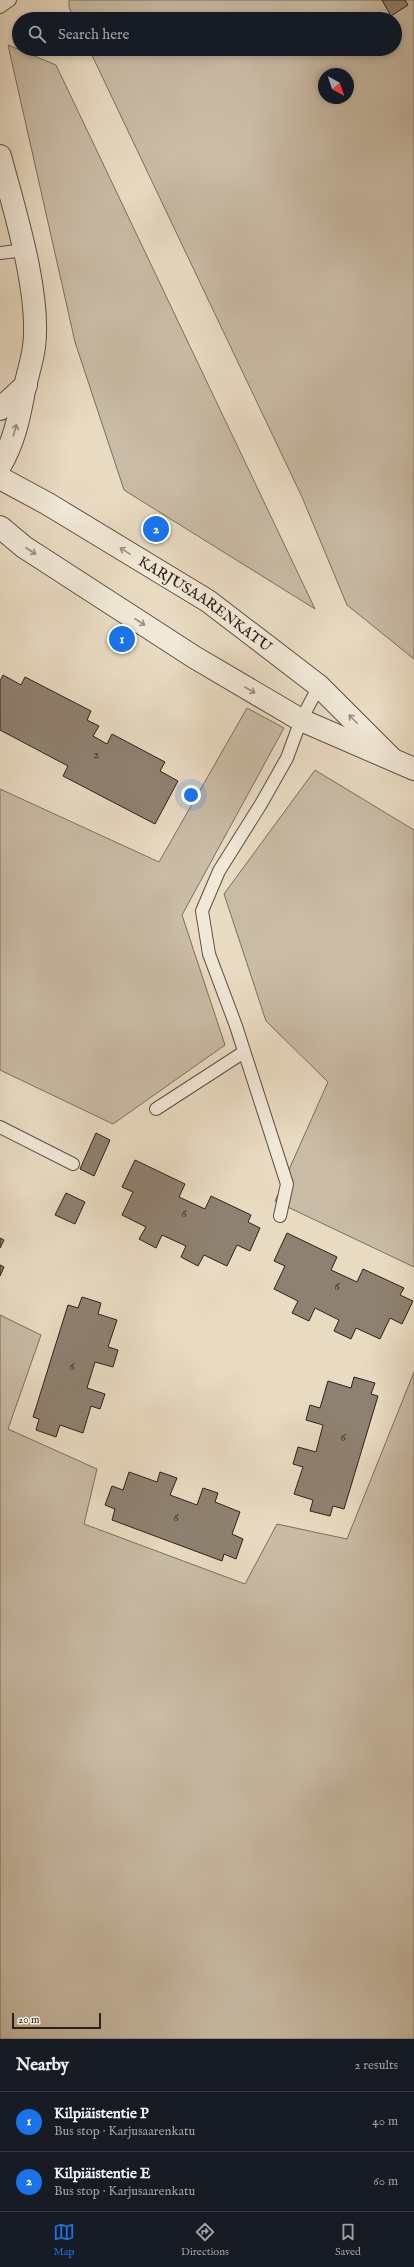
<!DOCTYPE html>
<meta charset="utf-8">
<style>
body{margin:0;font-family:"IM FELL English",serif;background:#242831;color:#f1f3f6}
.compass{position:absolute;left:318px;top:68px;width:36px;height:36px;border-radius:50%;background:#171b24;box-shadow:0 2px 6px #0003;rotate:140deg}
.scale{position:absolute;left:12px;bottom:10px;width:89px;box-sizing:border-box;padding-left:4px;border:2px solid #2d201a;border-top:0;font-size:11px;line-height:14px;white-space:nowrap;color:#2d201a;-webkit-text-stroke:3px #f1e8d7;paint-order:stroke}
.you{position:absolute;left:191px;top:795px;width:14px;height:14px;margin:-10px;border:3px solid #fff;border-radius:50%;background:#1a73e8;box-shadow:0 0 0 6px #1a73e833}
.badge{display:grid;place-items:center;width:26px;height:26px;border-radius:50%;background:#1a73e8;color:#fff;font-size:13px;font-weight:700}
.pin{position:absolute;translate:-50% -50%;border:2px solid #fff;box-shadow:0 1px 4px #0006}
.list{margin:0;padding:0;list-style:none}
h2{display:flex;justify-content:space-between;align-items:center;height:52px;margin:0;padding:0 16px;font-size:17px}
h2 small{font-size:13px;font-weight:400;color:#9ea1a6}
.list li{display:grid;grid-template-columns:26px 1fr auto;gap:12px;align-items:center;box-sizing:border-box;height:60px;padding:0 16px;border-top:1px solid #363941}
.list b{display:block;font-size:15px;white-space:nowrap}
.list p{margin:0;font-size:13px;white-space:nowrap;color:#9ea1a6}
.list em{font-size:13px;font-style:normal;color:#9ea1a6}
.icon{flex:none;width:22px;height:22px;fill:none;stroke:currentColor;stroke-width:2;stroke-linecap:round;stroke-linejoin:round}
.map{position:relative;flex:none;width:414px;height:2039px;overflow:hidden}
.search{position:absolute;background:#171b24;box-shadow:0 2px 6px #0003;left:12px;right:12px;top:12px;height:44px;display:flex;align-items:center;gap:10px;box-sizing:border-box;padding:0 14px;border-radius:22px;color:#9ea1a6;font-size:15px}
.sheet{height:172px;background:#171b24}
nav{display:flex;justify-content:space-around;align-items:center;box-sizing:border-box;height:56px;border-top:1px solid #363941;background:#171b24;font-size:11px;color:#9ea1a6}
nav a{display:grid;justify-items:center;gap:2px}
nav .on{color:#1a73e8}
.map>svg:first-child{display:block}
</style>
<div class="map">
<svg width="414" height="2039" viewBox="0 0 414 2039">
<rect width="100%" height="100%" fill="#e9dbc2"/>
<filter id="stains"><feTurbulence type="fractalNoise" baseFrequency=".005" numOctaves="4"/><feColorMatrix values="0 0 0 0 .2 0 0 0 0 .09 0 0 0 0 .02 0 0 0 .5 -.17"/></filter>
<radialGradient id="worn" r=".72"><stop offset=".6" stop-color="#630" stop-opacity="0"/><stop offset="1" stop-color="#630" stop-opacity=".3"/></radialGradient>
<g fill="#c9bba5" stroke="#7b6e60" fill-rule="evenodd">
<path d="M 69,0 L 414,0 L 414,659 L 347,605 L 302,497 L 89,49 L 395,49 L 395,19 L 74,19 L 69,7 ZM 324,74 L 348,74 L 348,98 L 324,98 Z"/>
<polygon points="8,45 56,65 315,609 124,490 75,342"/>
<polygon points="247,708 284,728 182,915 225,1045 113,1124 0,1070 0,789 159,862"/>
<polygon points="315,770 414,830 414,1267 275,1201 328,1082 266,1021 224,894"/>
<polygon points="0,1315 41,1335 8,1429 97,1469 84,1524 245,1584 277,1524 347,1539 414,1372 414,2039 0,2039"/>
</g>
<g fill="#8f8171" stroke="#2d201a">
<polygon points="382,0 405,0 408,5 391,16"/>
<polygon points="3,675 21,685 25,677 91,711 87,720 99,726 93,736 107,744 112,734 165,762 160,771 178,781 155,824 63,776 68,766 0,730 0,681"/>
<polygon points="96,1133 110,1140 94,1176 80,1169"/>
<polygon points="135,1160 185,1184 179,1197 205,1209 211,1196 251,1215 248,1222 260,1228 250,1251 237,1245 227,1266 204,1255 198,1266 181,1257 186,1246 162,1235 156,1248 139,1239 146,1227 122,1215 133,1192 122,1187"/>
<polygon points="66,1193 85,1202 75,1224 55,1215"/>
<polygon points="287,1233 337,1257 331,1270 357,1282 363,1269 404,1288 400,1295 413,1301 402,1324 390,1318 380,1339 356,1328 351,1339 334,1331 339,1320 315,1308 309,1321 292,1313 298,1301 274,1289 285,1266 274,1261"/>
<polygon points="0,1238 4,1240 0,1248"/>
<polygon points="0,1265 4,1267 0,1276"/>
<polygon points="82,1297 101,1303 98,1314 117,1320 108,1347 118,1350 113,1367 95,1362 87,1388 105,1394 100,1409 91,1406 83,1433 60,1425 56,1437 36,1430 39,1419 33,1417 68,1305 78,1308"/>
<polygon points="354,1377 375,1383 371,1394 378,1396 344,1509 333,1506 330,1516 310,1511 313,1500 294,1494 303,1467 293,1464 298,1447 316,1452 323,1425 306,1420 310,1405 320,1408 328,1381 351,1388"/>
<polygon points="129,1472 157,1482 160,1472 177,1478 170,1495 197,1505 203,1488 218,1493 215,1502 240,1512 232,1534 243,1539 236,1559 224,1554 222,1561 112,1520 115,1509 105,1505 112,1486 123,1490"/>
</g>
<g fill="none" stroke-linecap="round" stroke-linejoin="round">
<defs>
<g id="service">
<polyline points="0,7 10,0"/>
<polyline points="0,253 24,250"/>
<polyline points="156,1109 244,1052"/>
<polyline points="0,1127 73,1164"/>
<polyline points="280,1216 287,1184 236,1026 209,954 202,911 219,871 261,804 287,758 301,720 319,686"/>
</g>
<g id="minor">
<path d="M 0,156 C 14,209 41,293 34,347 C 32,362 27,376 24,391 C 19,418 14,442 0,466"/>
<polyline points="0,409 26,385"/>
</g>
<g id="tertiary">
<path id="s1" d="M 0,478 L 48,504 L 208,601 L 319,686 L 390,757"/>
<polyline points="0,527 24,547 194,657 301,720 414,769"/>
</g>
</defs>
<use href="#service" stroke="#5c4f44" stroke-width="14"/>
<use href="#minor" stroke="#5c4f44" stroke-width="24"/>
<use href="#tertiary" stroke="#5c4f44" stroke-width="24"/>
<use href="#service" stroke="#f1e8d7" stroke-width="12"/>
<use href="#minor" stroke="#f1e8d7" stroke-width="22"/>
<use href="#tertiary" stroke="#f1e8d7" stroke-width="22"/>
</g>
<defs><path id="oneway-shaft" d="M-6 0H5M1.5-3L5.5 0L1.5 3" fill="none" stroke-width="1.6" stroke-linecap="round" stroke-linejoin="round"/></defs>
<g stroke="#998e82">
<use href="#oneway-shaft" transform="translate(15 430) rotate(-74)"/>
<use href="#oneway-shaft" transform="translate(31 551) rotate(33)"/>
<use href="#oneway-shaft" transform="translate(125 551) rotate(-149)"/>
<use href="#oneway-shaft" transform="translate(140 622) rotate(33)"/>
<use href="#oneway-shaft" transform="translate(250 690) rotate(30)"/>
<use href="#oneway-shaft" transform="translate(353 719) rotate(-135)"/>
</g>
<g text-anchor="middle" stroke-width="3.5" stroke-linejoin="round" paint-order="stroke">
<g font-size="13" fill="#463830">
<text x="96" y="758">2</text>
<text x="184" y="1217">6</text>
<text x="337" y="1290">6</text>
<text x="72" y="1370">6</text>
<text x="343" y="1441">6</text>
<text x="176" y="1521">6</text>
</g>
<g font-size="15" fill="#2d201a" stroke="#f1e8d7">
<text dy="5" stroke="none"><textPath href="#s1" startOffset="241">KARJUSAARENKATU</textPath></text>
</g>
</g>
<rect width="100%" height="100%" filter="url(#stains)"/>
<rect width="100%" height="100%" fill="url(#worn)"/>
</svg>
<svg class="compass" viewBox="-18 -18 36 36"><path d="M0-13l5 13h-10z" fill="#e53935"/><path d="M0 13l5-13h-10z" fill="#9ea1a6"/></svg>
<div class="scale">20 m</div>
<div class="you"></div>
<div class="pin badge" style="left:122px;top:639px">1</div>
<div class="pin badge" style="left:156px;top:529px">2</div>
<div class="search"><svg class="icon" aria-label="search" viewBox="0 0 24 24"><circle cx="10" cy="10" r="6"/><path d="M15 15l6 6"/></svg>Search here</div>
</div>
<section class="sheet">
<h2>Nearby<small>2 results</small></h2>
<ul class="list">
<li><span class="badge">1</span><div><b>Kilpiäistentie P</b><p>Bus stop · Karjusaarenkatu</p></div><em>40 m</em></li>
<li><span class="badge">2</span><div><b>Kilpiäistentie E</b><p>Bus stop · Karjusaarenkatu</p></div><em>60 m</em></li>
</ul>
</section>
<nav>
<a class="on"><svg class="icon" aria-label="map" viewBox="0 0 24 24"><path d="M3 6l6-2 6 2 6-2v14l-6 2-6-2-6 2zM9 4v14M15 6v14"/></svg>Map</a>
<a><svg class="icon" aria-label="directions" viewBox="0 0 24 24"><path d="M12 3l9 9-9 9-9-9zM9 14v-3h6M13 9l2 2-2 2"/></svg>Directions</a>
<a><svg class="icon" aria-label="saved" viewBox="0 0 24 24"><path d="M7 4h10v16l-5-4-5 4z"/></svg>Saved</a>
</nav>
